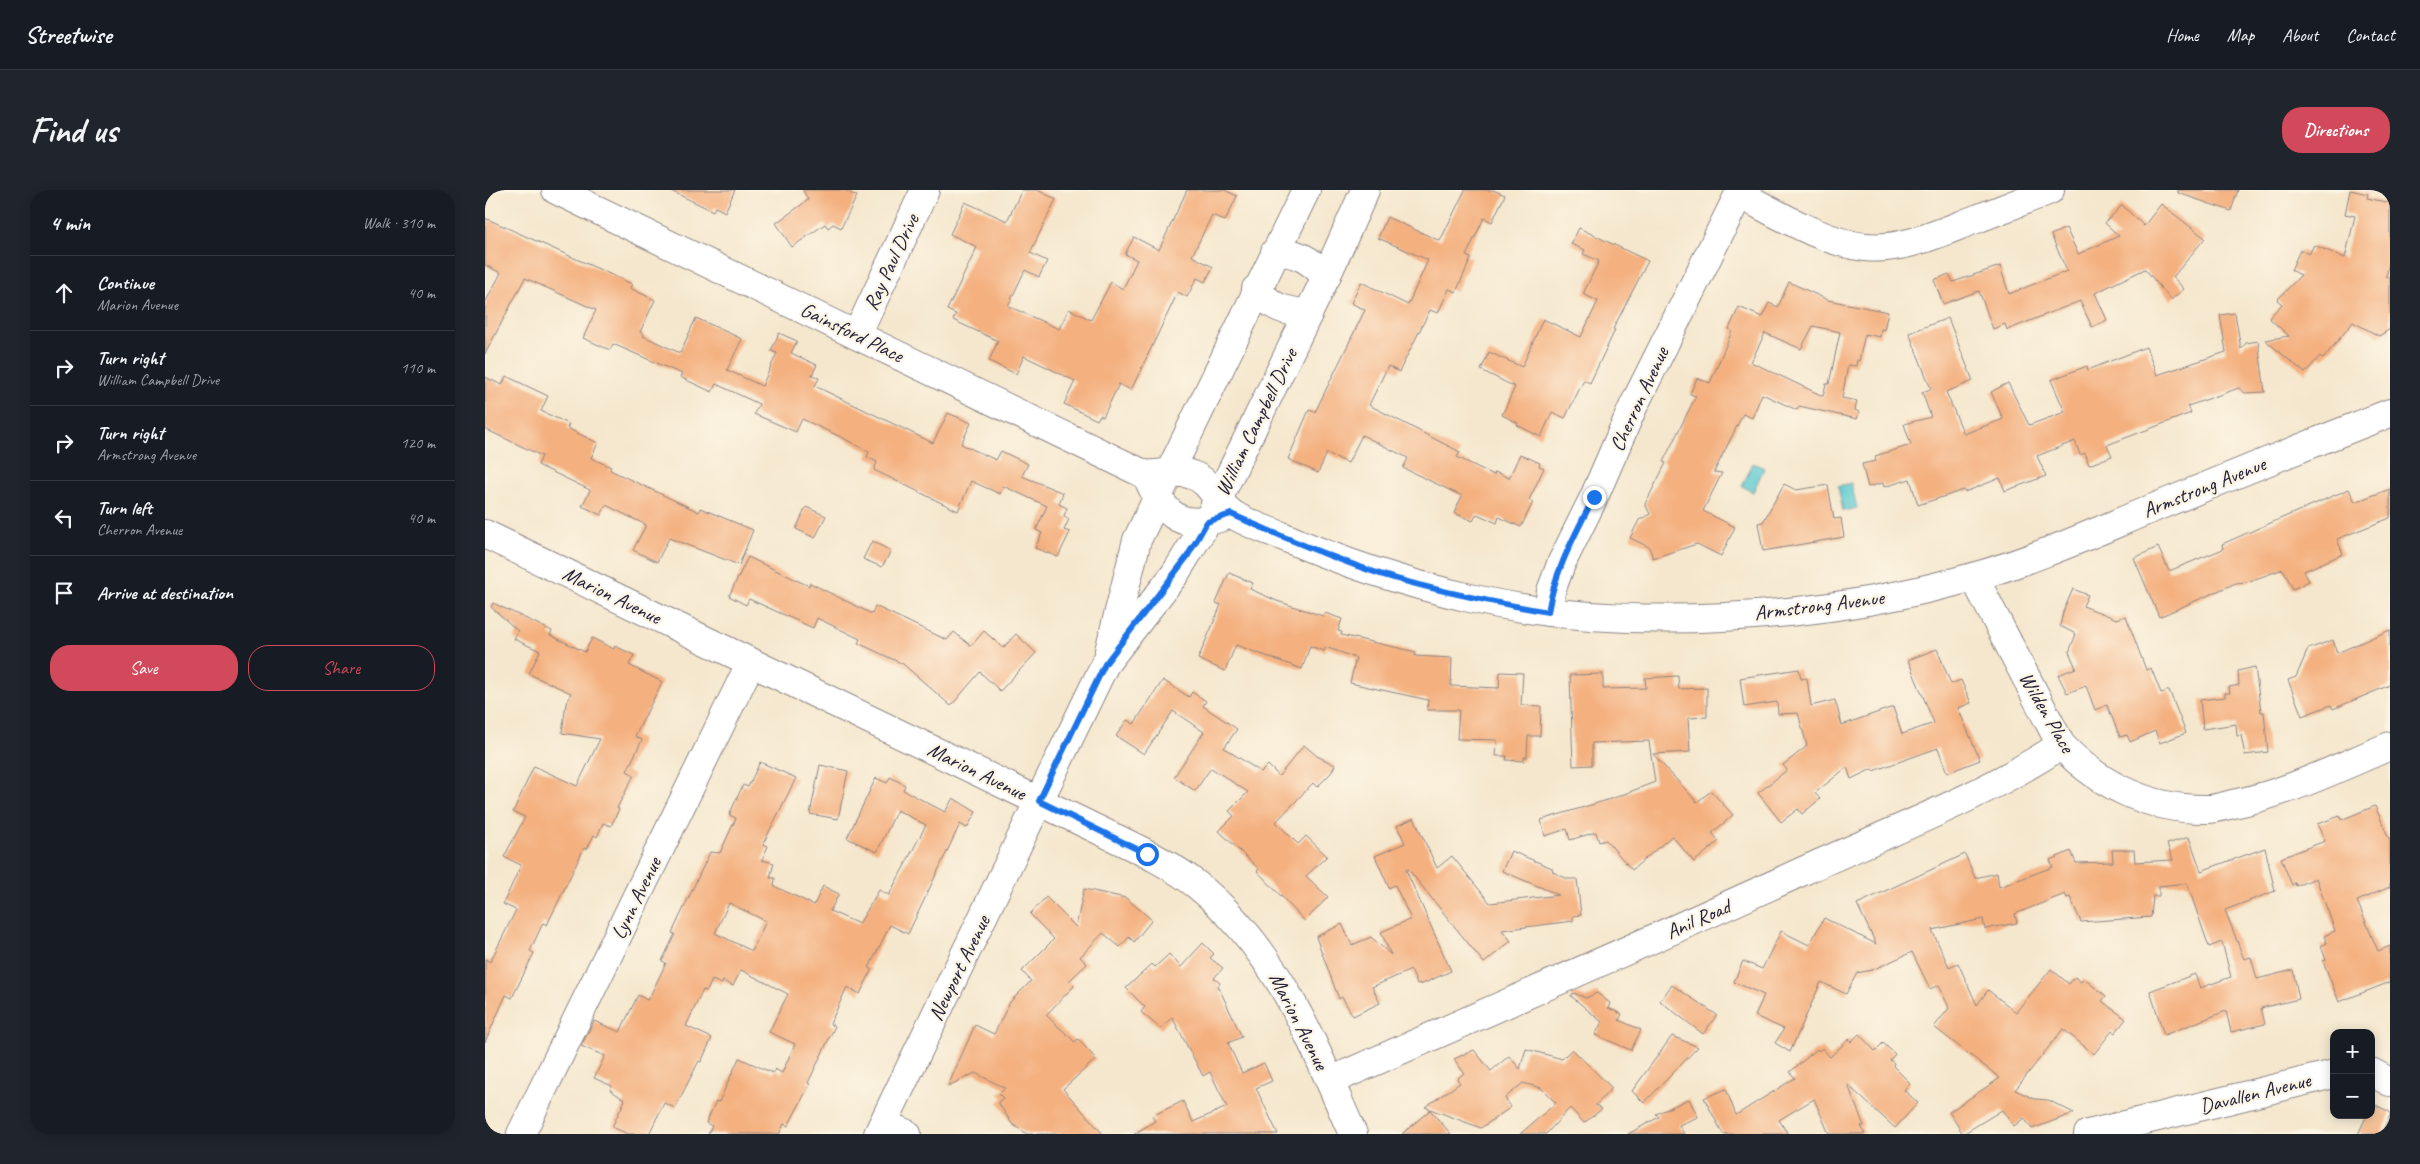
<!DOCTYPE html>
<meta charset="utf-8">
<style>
body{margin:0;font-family:Caveat,sans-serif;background:#20242c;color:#f1f3f6}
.controls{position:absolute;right:15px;bottom:15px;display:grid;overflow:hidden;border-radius:10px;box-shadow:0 2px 12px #0003}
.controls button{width:45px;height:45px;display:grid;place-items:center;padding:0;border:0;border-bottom:1px solid #363941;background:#171b24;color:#f1f3f6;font:25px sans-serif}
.stop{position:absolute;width:15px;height:15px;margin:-11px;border:4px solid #1a73e8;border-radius:50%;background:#fff}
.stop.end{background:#1a73e8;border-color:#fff;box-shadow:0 1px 5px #0008}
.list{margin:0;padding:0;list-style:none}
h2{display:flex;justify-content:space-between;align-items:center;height:65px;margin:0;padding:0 20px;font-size:21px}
h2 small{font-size:16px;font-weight:400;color:#9ea1a6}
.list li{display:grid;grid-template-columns:32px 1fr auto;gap:15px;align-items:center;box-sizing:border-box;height:75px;padding:0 20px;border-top:1px solid #363941}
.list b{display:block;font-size:19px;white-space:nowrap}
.list p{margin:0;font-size:16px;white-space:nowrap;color:#9ea1a6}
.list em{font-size:16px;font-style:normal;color:#9ea1a6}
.actions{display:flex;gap:10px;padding:15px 20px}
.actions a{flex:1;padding:11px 0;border:1px solid #d1495b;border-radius:20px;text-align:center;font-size:18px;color:#d1495b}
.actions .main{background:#d1495b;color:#fff}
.icon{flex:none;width:28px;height:28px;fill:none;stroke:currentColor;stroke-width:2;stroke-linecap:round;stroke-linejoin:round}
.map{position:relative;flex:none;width:1905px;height:944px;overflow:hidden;border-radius:20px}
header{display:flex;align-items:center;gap:30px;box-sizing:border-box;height:70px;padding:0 25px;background:#171b24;border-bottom:1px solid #363941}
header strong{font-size:24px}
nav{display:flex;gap:28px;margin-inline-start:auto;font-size:18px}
.intro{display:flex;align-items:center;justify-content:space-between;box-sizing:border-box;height:120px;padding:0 30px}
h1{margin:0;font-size:35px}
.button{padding:12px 22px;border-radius:20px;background:#d1495b;color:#fff;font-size:18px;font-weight:700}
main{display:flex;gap:30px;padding:0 30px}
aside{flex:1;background:#171b24;border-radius:20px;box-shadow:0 2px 12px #0003}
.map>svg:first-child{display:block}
</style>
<header>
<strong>Streetwise</strong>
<nav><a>Home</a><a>Map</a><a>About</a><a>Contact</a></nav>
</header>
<div class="intro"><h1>Find us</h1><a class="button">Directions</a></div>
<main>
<aside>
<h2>4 min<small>Walk · 310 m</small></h2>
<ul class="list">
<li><svg class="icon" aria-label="ahead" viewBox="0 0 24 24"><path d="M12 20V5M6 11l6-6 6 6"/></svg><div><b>Continue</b><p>Marion Avenue</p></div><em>40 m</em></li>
<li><svg class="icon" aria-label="right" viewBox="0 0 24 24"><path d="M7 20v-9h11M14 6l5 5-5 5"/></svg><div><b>Turn right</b><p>William Campbell Drive</p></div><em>110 m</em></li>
<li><svg class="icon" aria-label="right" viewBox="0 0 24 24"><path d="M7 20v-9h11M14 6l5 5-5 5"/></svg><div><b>Turn right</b><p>Armstrong Avenue</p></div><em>120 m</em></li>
<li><svg class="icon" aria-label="left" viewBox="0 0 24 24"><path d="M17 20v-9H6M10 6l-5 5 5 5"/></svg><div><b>Turn left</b><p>Cherron Avenue</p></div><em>40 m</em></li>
<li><svg class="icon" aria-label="arrive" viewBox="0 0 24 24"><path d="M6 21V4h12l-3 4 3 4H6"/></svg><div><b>Arrive at destination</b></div></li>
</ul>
<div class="actions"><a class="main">Save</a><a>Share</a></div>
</aside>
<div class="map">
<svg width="1905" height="944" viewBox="0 0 1905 944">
<rect width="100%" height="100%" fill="#fcf5e5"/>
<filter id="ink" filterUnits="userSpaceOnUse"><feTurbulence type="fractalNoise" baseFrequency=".02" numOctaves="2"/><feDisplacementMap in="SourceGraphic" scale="10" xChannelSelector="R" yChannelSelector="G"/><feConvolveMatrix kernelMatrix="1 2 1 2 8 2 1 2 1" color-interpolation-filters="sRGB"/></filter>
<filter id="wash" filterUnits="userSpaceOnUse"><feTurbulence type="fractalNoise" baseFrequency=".0096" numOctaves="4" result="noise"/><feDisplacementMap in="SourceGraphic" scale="20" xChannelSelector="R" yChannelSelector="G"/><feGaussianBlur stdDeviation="1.12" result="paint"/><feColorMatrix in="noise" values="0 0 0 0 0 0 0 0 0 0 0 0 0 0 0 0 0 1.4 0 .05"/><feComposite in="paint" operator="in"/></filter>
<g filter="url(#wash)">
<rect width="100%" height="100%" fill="#f5e7cd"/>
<g fill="#5dcad2" stroke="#407686">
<polygon points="1268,273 1279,278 1268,302 1257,296"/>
<polygon points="1366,293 1372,318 1358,321 1353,296"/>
</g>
<g id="blocks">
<g fill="#f4b07f" fill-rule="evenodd">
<polygon points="184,0 250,0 240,22 230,17 228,21"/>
<polygon points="318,0 359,0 372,6 356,38 348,34 343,38 340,34 307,57 291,33 323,10"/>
<polygon points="537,0 552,0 571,9 545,63 562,71 554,87 540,80 523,116 574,139 584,119 606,130 626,92 638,99 652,70 640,64 649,47 674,60 702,0 739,0 752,6 740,31 727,25 707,66 728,77 720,92 712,88 702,107 693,102 646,200 634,194 618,227 615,225 612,230 579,214 590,191 539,166 531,184 504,171 513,151 468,130 471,124 462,120 492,57 465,44 480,12 522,31"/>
<polygon points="980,0 1008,0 1020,5 1007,32 999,28 981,66 986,68 971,102 964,99 953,123 945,120 914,182 903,176 884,215 975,262 972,267 1009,285 1010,282 1024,288 1035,264 1055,273 1054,276 1059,278 1044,310 1048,312 1036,337 1014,327 1012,333 992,324 988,331 969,323 977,306 918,278 923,268 877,245 863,273 842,263 833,283 803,269 824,220 830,222 880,120 866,113 876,92 923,115 943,70 893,48 902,27 955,51"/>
<polygon points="1693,0 1753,0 1746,21 1693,3"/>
<polygon points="1865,0 1883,4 1882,8 1905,13 1905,70 1901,86 1905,88 1905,139 1894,146 1868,132 1838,169 1835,166 1820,183 1780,150 1804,146 1784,128 1797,114 1792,110 1816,85 1806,80 1815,60 1824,64 1829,55 1860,68 1870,26 1860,24"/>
<polygon points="1676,14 1720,48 1688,87 1699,99 1686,110 1660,79 1610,103 1622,130 1607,137 1595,111 1522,140 1520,134 1508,139 1494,101 1458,114 1449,90 1464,84 1468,92 1515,76 1524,104 1582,81 1566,45 1581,38 1593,64 1634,46 1620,33 1637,15 1659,36"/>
<polygon points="0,28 147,94 145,98 170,110 155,142 159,144 158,146 195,163 211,128 257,149 242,180 277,196 292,163 286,161 294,143 312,151 306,163 332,175 327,185 334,188 330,196 448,253 463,223 486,233 476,254 511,270 516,261 543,274 537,286 578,303 574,314 582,318 579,326 584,329 579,340 585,342 573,367 550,358 557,343 551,340 562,316 518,296 515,304 486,291 473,321 389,280 392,272 382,267 384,262 358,248 317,229 311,242 269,224 274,214 231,194 227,202 195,187 197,184 128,154 125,160 98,148 111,120 40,88 0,164 0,113 16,83 0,75"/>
<polygon points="1094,38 1163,71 1128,139 1130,140 1105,193 1099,190 1080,228 1067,222 1056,247 1032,235 1033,233 1017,225 1030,197 996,180 1004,162 1037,177 1058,129 1096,147 1113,111 1098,104 1114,71 1098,64 1100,60 1086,54"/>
<path d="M 1304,92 L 1343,110 L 1403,122 L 1399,140 L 1396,139 L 1395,147 L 1380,144 L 1374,171 L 1372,170 L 1371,176 L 1363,175 L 1357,208 L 1372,211 L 1370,220 L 1374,222 L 1372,229 L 1314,216 L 1312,220 L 1277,204 L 1267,228 L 1258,224 L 1229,282 L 1237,283 L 1218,321 L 1250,337 L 1236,366 L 1212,354 L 1168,368 L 1164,357 L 1145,348 L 1154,330 L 1165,324 L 1160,314 L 1181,273 L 1178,272 L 1211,206 L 1205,204 L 1212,188 L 1225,193 L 1247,141 L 1244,139 L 1254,117 L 1277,127 L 1284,113 L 1293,117 ZM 1328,136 L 1355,142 L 1344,194 L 1341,194 L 1338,206 L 1266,172 L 1280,143 L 1316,159 Z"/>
<polygon points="1750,123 1756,159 1761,153 1773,151 1780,202 1760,203 1754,198 1703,216 1706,223 1622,255 1627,266 1604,275 1600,263 1595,265 1590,251 1552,266 1561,286 1520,301 1515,288 1480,302 1479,300 1433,315 1425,289 1399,297 1398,293 1383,297 1377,274 1391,271 1390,266 1426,255 1419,234 1446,227 1437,202 1446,199 1424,143 1463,128 1488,191 1461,202 1479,244 1518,229 1506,202 1523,193 1544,235 1580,222 1566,190 1602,176 1603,180 1661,157 1672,185 1741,162 1735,125"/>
<polygon points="21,186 63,206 56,221 84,234 82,238 113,253 106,268 126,277 125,280 214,322 215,318 268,340 254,375 184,348 172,372 148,360 161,335 121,315 116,325 97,316 105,300 53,275 57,266 0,239 0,187 17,195"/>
<polygon points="1299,294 1311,300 1343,295 1349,329 1356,328 1359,347 1278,361 1273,333 1278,332"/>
<polygon points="1864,299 1870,312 1905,299 1905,328 1852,349 1858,364 1819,381 1824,391 1808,399 1798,379 1762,392 1751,393 1674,427 1649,368 1673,357 1684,381 1738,359 1737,354"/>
<polygon points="321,317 341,326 330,348 311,339"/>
<polygon points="387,351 406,361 397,377 378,369"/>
<polygon points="263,367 324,396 325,393 387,424 390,416 462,450 469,442 486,456 499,441 518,458 531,444 551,463 515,501 495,482 466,516 418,474 373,453 375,449 332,428 328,438 264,409 261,415 244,406"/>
<polygon points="744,383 768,393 765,399 792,411 838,426 840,423 857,429 853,441 857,442 856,445 931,462 930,466 967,468 966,496 1014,498 1015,482 1038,483 1036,515 1056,516 1055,546 1043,546 1042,567 1039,567 1039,571 1021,570 1022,566 1011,566 1012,550 972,549 974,520 942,520 943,510 865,493 871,468 841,457 839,461 825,456 817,479 751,455 740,481 713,469 736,415 731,413"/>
<polygon points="1588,399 1603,405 1598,416 1632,429 1641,426 1661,480 1666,478 1676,503 1684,500 1701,543 1675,553 1670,541 1645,552 1642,545 1635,547 1622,515 1610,520 1601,496 1582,503 1573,485 1591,478 1584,462 1591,444 1575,436 1578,422"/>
<polygon points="8,413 67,441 65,445 100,462 107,448 129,459 130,456 149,465 144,475 177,492 150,546 157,550 142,581 149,585 132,618 134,619 126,636 118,633 112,647 109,645 102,659 99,658 62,735 58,733 45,761 49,763 27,808 21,805 0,852 0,769 5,772 31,720 18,714 36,675 19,667 40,627 28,622 49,576 92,596 115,549 77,543 81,513 86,503 44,484 55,461 29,449 33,441 6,417"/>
<polygon points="1905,440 1905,495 1848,519 1846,515 1817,526 1803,490 1811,487 1823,459 1848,450 1852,463"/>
<polygon points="1452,459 1466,494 1476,490 1486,513 1473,518 1495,570 1462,583 1453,558 1388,581 1387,579 1366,589 1362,577 1330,603 1335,609 1317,624 1313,619 1296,632 1273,603 1302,580 1298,575 1322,556 1313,523 1293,524 1292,512 1259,517 1255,488 1314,479 1316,489 1322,488 1326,516 1350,510 1357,535 1408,517 1417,544 1449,533 1423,470"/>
<polygon points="1770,477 1776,522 1779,522 1783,562 1760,565 1756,545 1752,546 1751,534 1718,539 1715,510 1740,507 1740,503 1745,503 1744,497 1754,495 1753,481"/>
<polygon points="1118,484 1118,499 1161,498 1160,488 1193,486 1194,499 1222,498 1222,527 1203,528 1205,562 1168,564 1212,612 1226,601 1248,625 1227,643 1234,651 1209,672 1187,646 1147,680 1121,650 1114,652 1111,642 1085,650 1082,639 1060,646 1056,630 1129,608 1170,592 1164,551 1107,553 1107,575 1088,576 1085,485"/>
<polygon points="678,490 704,507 707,502 721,511 718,516 752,539 739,558 776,582 783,575 794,586 819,555 832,566 850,575 846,583 832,597 828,593 791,632 813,654 821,646 842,666 821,686 843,707 820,731 772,681 774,679 734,641 749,626 744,621 763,602 726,578 710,601 689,587 719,542 688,521 659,564 631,546 642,530 649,534"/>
<path d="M 275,572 L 311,588 L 278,654 L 283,656 L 277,670 L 289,673 L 285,688 L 290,688 L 289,696 L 329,715 L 338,696 L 354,704 L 345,721 L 374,734 L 394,700 L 404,705 L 441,635 L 412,620 L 392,662 L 362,648 L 391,588 L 402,593 L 405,587 L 420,595 L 418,600 L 460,622 L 468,608 L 491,622 L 482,638 L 475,634 L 423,744 L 405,735 L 384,778 L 387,779 L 375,804 L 362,797 L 345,834 L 350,836 L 323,893 L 325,894 L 303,936 L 299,934 L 294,944 L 223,944 L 227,936 L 221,933 L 231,911 L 234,912 L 254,868 L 288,883 L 290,879 L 297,883 L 310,854 L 284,842 L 303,804 L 256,780 L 248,796 L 238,791 L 237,794 L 227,790 L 222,801 L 218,800 L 201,836 L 227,848 L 216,872 L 214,871 L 190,918 L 179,913 L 164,944 L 143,944 L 127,937 L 140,910 L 125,900 L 127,896 L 109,888 L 120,866 L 96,856 L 109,831 L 135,842 L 153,805 L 162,810 L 166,804 L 181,773 L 177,771 L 190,744 L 187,743 L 225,662 L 235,663 L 251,628 L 244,625 L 258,595 L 263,597 ZM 244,713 L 281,731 L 267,761 L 230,743 Z"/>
<polygon points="335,575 363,581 353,629 325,624"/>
<polygon points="1890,616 1905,651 1905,697 1872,711 1893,761 1905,756 1905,792 1854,812 1838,771 1841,770 1836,756 1842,753 1839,746 1850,741 1831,688 1811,696 1810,693 1807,695 1796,668 1840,651 1832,634 1855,626 1856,630"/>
<polygon points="929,628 952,678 967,666 1005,713 1074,705 1017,681 1026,661 1067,678 1068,682 1083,689 1092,689 1096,725 1088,726 1088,731 1017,740 1026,751 999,773 923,679 921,680 966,781 935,795 935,793 932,794 926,780 887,797 895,813 868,826 857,807 854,809 831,747 857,734 867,755 886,747 906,765 896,742 926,729 910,695 904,698 890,666 920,653 912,636"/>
<polygon points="1704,647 1716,681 1780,658 1790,701 1740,720 1759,769 1766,767 1772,789 1808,780 1814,809 1776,818 1780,834 1746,842 1741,821 1679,845 1665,801 1710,784 1715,798 1746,787 1737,752 1724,757 1702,693 1674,696 1674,706 1668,706 1666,727 1596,732 1585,707 1582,708 1580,704 1530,724 1532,733 1500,739 1498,729 1447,740 1464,777 1473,773 1492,815 1503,800 1531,822 1566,779 1584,794 1590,787 1596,792 1599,789 1621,806 1617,811 1641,829 1630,843 1627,841 1609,864 1578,839 1530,900 1550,909 1563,910 1589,923 1547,939 1539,928 1529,936 1517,920 1478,944 1464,922 1515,888 1449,837 1464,818 1454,795 1445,799 1427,762 1387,780 1372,783 1361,804 1336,792 1305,862 1290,853 1299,839 1270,826 1279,805 1249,792 1258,771 1277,779 1296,741 1324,755 1339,728 1391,754 1372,714 1480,664 1490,688 1512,683 1514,697 1568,677 1565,670 1586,661 1591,673 1628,672 1627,660 1649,660 1650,672 1688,670 1682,654"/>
<polygon points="599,699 641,708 667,730 649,752 644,747 635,757 618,743 595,767 602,774 584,791 589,796 561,825 590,852 593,849 611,869 578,899 618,944 542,944 527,934 513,912 518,908 514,904 520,898 490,883 463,896 490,835 509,844 525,812 546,791 537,781 569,749 545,724 561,707 591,737"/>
<polygon points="718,753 729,764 725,768 738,778 729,788 735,793 733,796 757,847 743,853 757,883 779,873 787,891 771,898 793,944 649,944 670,931 667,926 698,911 708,932 742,917 725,882 718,886 687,827 676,839 656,822 660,817 641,798 667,774 670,777 684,764 696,777"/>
<polygon points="1187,795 1232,825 1218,844 1175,811"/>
<polygon points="1088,803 1101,808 1112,803 1125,813 1123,818 1137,824 1134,830 1156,840 1146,860 1110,845 1117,832 1086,806"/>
<polygon points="1374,844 1390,861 1398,853 1410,864 1405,870 1409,873 1408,876 1425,893 1419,900 1433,913 1410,938 1363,895 1379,936 1376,936 1380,944 1344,944 1329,909 1294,930 1303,944 1238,944 1219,908 1241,899 1251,925 1310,888 1305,882 1332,859 1334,861 1337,858 1345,867 1364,849 1366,852"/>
<polygon points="1187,846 1213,857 1159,913 1147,901"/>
<polygon points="1041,859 1077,869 1087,859 1127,898 1111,915 1117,919 1099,933 1085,918 1061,944 1035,944 1071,913 1056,898 1038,893 1020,908 1026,917 996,938 940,917 975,893 972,889 979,883 969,869 989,860 1006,881 1024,866 1035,879"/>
<polygon points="1204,909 1213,927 1194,935 1199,944 1143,944 1174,927 1171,924"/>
<polygon points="1886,913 1905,922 1905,925 1896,944 1873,944 1882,925 1886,925"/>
<polygon points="945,920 966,944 917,944"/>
</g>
</g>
</g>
<g filter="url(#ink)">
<use href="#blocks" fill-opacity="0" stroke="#8c8484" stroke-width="1"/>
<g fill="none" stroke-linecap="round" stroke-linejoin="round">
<defs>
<g id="minor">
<path d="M 71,0 L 661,285 C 675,284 693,280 707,285 C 727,291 732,315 749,325 C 763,334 782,340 797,346 C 858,373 920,393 985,408 C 1139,444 1336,430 1488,387 C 1549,370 1608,343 1666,319 C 1746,286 1825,254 1905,223"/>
<path d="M 1254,4 C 1291,23 1339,53 1380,57 C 1419,61 1458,41 1494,28 C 1517,19 1541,10 1565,0"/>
<path d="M 790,62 C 812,61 827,71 841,87"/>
<path d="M 771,99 C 789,119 797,120 823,124"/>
<polyline points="372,145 440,0"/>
<path d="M 665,293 C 682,329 699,339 738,327"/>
<path d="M 0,344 L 626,646 C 655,660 687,675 712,695 C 794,761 827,852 868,944"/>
<path d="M 1489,387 L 1576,555 C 1614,595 1665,620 1722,619 C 1730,619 1739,616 1748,614 C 1803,603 1854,577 1905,556"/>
<polyline points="1063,422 1066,401 1076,374 1109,307 1148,217 1256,0"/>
<polyline points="624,461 652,350 821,0"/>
<polyline points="1886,882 1905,892"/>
<path d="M 845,891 C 1003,822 1161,753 1318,681 C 1404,642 1496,608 1576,555"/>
<polyline points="398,934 422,944"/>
<polyline points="36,944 266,472"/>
<polyline points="393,944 620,474 690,384 722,332 841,87 880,0"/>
<polyline points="1603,944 1849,884"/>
</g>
</defs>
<use href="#minor" stroke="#8c8484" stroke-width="30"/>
<use href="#minor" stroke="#fff" stroke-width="28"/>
</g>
</g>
<g fill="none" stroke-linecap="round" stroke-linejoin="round" filter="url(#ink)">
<path stroke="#1a73e8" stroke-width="6" d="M 662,664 L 554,611 L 620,474 L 702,367 L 722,332 L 746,324 C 795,346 844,367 895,384 C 950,401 1006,412 1063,422 C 1070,380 1090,345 1109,307"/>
</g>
<g text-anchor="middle" stroke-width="4.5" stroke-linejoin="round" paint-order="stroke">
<g font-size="21" fill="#22223b" stroke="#fcf5e5">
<text transform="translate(406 72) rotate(-65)" y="7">Ray Paul Drive</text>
<text transform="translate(367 142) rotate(26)" y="7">Gainsford Place</text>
<text transform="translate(1154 209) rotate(-65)" y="7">Cherron Avenue</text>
<text transform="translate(771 232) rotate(-64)" y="7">William Campbell Drive</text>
<text transform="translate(1719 297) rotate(-22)" y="7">Armstrong Avenue</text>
<text transform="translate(127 405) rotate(26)" y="7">Marion Avenue</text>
<text transform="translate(1334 415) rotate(-7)" y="7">Armstrong Avenue</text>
<text transform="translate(1562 522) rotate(60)" y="7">Wilden Place</text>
<text transform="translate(492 581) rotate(26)" y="7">Marion Avenue</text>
<text transform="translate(151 708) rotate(-64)" y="7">Lynn Avenue</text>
<text transform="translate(1213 729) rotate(-24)" y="7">Anil Road</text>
<text transform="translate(474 778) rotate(-64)" y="7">Newport Avenue</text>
<text transform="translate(814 831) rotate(63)" y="7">Marion Avenue</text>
<text transform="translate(1770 903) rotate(-14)" y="7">Davallen Avenue</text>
</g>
</g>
</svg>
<div class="controls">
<button>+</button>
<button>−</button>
</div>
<div class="stop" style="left:662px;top:664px"></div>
<div class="stop end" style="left:1109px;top:307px"></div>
</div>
</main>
